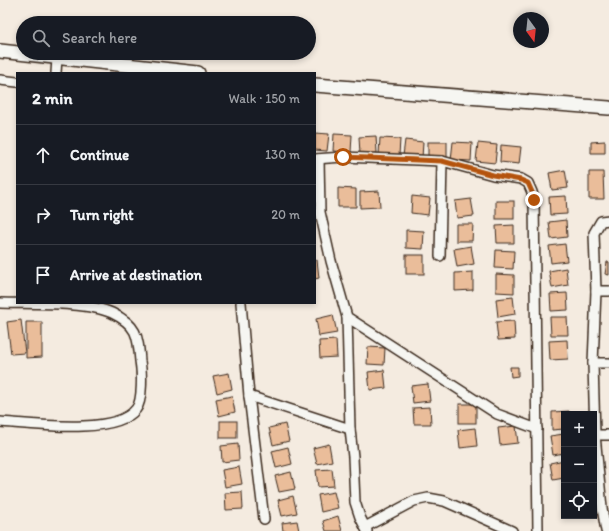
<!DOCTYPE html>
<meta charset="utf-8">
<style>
body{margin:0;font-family:Itim,sans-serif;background:#20242c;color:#f1f3f6}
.controls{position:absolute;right:12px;bottom:12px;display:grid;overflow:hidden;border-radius:0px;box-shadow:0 2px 6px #0003}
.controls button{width:36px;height:36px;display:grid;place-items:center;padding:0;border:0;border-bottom:1px solid #363941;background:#171b24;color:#f1f3f6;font:20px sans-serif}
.compass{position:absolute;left:513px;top:12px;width:36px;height:36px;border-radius:50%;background:#171b24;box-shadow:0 2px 6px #0003;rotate:165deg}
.stop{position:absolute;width:12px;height:12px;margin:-9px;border:3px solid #b45309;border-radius:50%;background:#fff}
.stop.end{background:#b45309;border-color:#fff;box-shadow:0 1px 4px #0008}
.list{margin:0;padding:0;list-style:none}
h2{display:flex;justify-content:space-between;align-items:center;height:52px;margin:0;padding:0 16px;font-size:17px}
h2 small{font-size:13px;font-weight:400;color:#9ea1a6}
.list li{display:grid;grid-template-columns:26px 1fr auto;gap:12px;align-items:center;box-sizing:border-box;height:60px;padding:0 16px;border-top:1px solid #363941}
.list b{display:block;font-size:15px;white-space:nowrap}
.list em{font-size:13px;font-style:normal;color:#9ea1a6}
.icon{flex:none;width:22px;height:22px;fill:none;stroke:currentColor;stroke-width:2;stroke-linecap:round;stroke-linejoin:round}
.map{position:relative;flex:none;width:609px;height:531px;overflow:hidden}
.search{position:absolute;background:#171b24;box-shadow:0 2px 6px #0003;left:16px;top:16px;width:300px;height:44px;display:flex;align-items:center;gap:10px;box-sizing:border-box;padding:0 14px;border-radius:22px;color:#9ea1a6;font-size:15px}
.panel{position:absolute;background:#171b24;box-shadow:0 2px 6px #0003;left:16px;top:72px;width:300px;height:232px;border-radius:0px}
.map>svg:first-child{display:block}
</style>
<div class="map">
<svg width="609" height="531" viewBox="0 0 609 531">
<rect width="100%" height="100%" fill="#f4ebe0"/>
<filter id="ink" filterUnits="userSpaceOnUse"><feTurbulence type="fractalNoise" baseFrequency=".025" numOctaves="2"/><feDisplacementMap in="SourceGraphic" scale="8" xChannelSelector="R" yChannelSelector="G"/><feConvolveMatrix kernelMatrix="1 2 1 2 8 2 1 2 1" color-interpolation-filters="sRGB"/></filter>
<g filter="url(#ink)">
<g fill="#eabd9a" stroke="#3b2a1e">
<polygon points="315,133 329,134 327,151 315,150"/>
<polygon points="334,134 352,135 351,152 333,151"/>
<polygon points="376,136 377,153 360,154 359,137"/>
<polygon points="380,138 400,139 399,155 379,155"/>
<polygon points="405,140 423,142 422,158 403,156"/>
<polygon points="605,141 605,153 591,153 591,142"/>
<rect x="428" y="142" width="19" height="17"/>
<polygon points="453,142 472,143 471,161 451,160"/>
<polygon points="478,143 497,145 495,163 476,161"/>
<polygon points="501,145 521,147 519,164 500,162"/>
<polygon points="565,170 568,188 552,190 549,173"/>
<polygon points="589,172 603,172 604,199 589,199"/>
<polygon points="338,188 356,189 356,207 338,207"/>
<polygon points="379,191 380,207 360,208 360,192"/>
<polygon points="412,196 430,198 428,215 411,213"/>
<polygon points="566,196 567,214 550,215 549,197"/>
<polygon points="471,199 474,216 457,218 455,201"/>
<rect x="496" y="201" width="18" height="18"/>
<polygon points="566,220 567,237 551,239 549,222"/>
<polygon points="456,224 473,224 472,241 456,241"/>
<polygon points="514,225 514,243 497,243 496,226"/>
<polygon points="406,230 424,231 423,249 406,248"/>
<polygon points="565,244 567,261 551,263 549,246"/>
<polygon points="471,246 474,264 457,267 454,249"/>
<polygon points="496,250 514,251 513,269 495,268"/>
<rect x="406" y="255" width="18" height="19"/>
<polygon points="317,260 319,278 315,279 315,261"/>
<polygon points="607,262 609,262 609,275 605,274"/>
<polygon points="566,268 568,285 552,288 549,271"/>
<polygon points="473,272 473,290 455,291 455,273"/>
<polygon points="496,274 514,275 514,293 496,292"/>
<polygon points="567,293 568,310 551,311 550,294"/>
<polygon points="513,297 515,314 498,317 496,299"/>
<polygon points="333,315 337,333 319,336 316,319"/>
<polygon points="550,317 567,317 568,335 551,335"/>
<polygon points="21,320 25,353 11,354 7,322"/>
<polygon points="514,321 515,339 498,340 496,322"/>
<polygon points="26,322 42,322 42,357 26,358"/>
<polygon points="336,340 337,357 320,358 319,341"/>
<polygon points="567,340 568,359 550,360 549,341"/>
<polygon points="368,347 385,348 384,365 367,364"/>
<polygon points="510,367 518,367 518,376 511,377"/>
<polygon points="384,370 386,388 370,390 368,372"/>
<polygon points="229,373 232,389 217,393 213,376"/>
<polygon points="428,384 430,401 413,403 411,386"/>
<polygon points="232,396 235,412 219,416 216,399"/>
<rect x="459" y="404" width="17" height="19"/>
<polygon points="430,407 431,424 414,424 413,408"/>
<polygon points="569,411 569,414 564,414 564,429 552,430 552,412"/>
<rect x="220" y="421" width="17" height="17"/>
<polygon points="285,424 289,441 273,445 269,428"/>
<polygon points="516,426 518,443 500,445 498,428"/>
<polygon points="475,428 477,446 460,448 458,430"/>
<polygon points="564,434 564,453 553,455 550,436"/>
<polygon points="238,444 239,460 222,462 221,446"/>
<polygon points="329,444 332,461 317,464 313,448"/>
<polygon points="288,447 292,464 276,468 272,451"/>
<polygon points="564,460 564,478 553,480 550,463"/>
<polygon points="239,467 242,484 225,487 222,470"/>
<polygon points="332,469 334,486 318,487 316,470"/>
<polygon points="291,472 295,489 279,492 275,476"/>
<polygon points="242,492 243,509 226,510 225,493"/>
<polygon points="334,492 338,508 321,512 318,495"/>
<polygon points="293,496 297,513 282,516 278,500"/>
<polygon points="338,516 342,531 326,531 323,521"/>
<polygon points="297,521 299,531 283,531 282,523"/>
</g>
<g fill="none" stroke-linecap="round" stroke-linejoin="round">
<defs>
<g id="street">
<polyline points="56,73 57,58"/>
<polyline points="0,80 17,82"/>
<polyline points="315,159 343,157 442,161 493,175 521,179 528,183 532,192 534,200 538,531"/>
<polyline points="319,159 320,212 331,261 347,317 497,414 537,429"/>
<polyline points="440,256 442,161"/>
<polyline points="596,291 609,291"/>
<path d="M 0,303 C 30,304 86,301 112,313 C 137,325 138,335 140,361 C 142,372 143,401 136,409 C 116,436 31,424 0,422"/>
<polyline points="241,303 249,396 264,519"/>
<polyline points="347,317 350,429 353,457 355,502 360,517 367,531"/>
<polyline points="593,363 609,363"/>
<polyline points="249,396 350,429"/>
<polyline points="595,435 609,435"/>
<polyline points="365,527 414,501 428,498 444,501 512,531"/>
<polyline points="606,531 602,508 595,435 593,363 596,291 594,233 601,221 609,220"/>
</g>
<g id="secondary">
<polyline points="0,51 198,73"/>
<polyline points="315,85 609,108"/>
</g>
</defs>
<use href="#street" stroke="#3b2a1e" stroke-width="12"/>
<use href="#secondary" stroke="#3b2a1e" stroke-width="16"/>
<use href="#street" stroke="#f6f6f2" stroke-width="9"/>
<use href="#secondary" stroke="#f6f6f2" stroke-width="13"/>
</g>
</g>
<g fill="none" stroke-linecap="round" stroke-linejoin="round" filter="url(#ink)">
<polyline stroke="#b45309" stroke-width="5" points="343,157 442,161 493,175 521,180 528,183 532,192 534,200"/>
</g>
</svg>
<div class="controls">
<button>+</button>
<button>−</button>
<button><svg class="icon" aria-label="locate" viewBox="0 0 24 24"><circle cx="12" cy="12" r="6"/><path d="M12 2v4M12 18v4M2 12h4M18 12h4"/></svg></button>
</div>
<svg class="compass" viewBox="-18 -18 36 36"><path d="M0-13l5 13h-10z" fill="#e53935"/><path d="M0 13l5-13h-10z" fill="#9ea1a6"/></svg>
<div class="stop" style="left:343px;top:157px"></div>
<div class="stop end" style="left:534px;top:200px"></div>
<div class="search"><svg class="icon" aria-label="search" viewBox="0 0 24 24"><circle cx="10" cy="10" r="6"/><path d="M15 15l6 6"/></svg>Search here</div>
<section class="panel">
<h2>2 min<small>Walk · 150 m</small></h2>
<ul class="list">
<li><svg class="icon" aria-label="ahead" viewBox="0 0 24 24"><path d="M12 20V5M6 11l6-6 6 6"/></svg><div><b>Continue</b></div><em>130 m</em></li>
<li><svg class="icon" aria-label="right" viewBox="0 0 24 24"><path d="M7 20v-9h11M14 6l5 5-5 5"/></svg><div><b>Turn right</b></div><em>20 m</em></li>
<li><svg class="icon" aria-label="arrive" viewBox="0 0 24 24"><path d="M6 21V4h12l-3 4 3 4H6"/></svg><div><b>Arrive at destination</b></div></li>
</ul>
</section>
</div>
